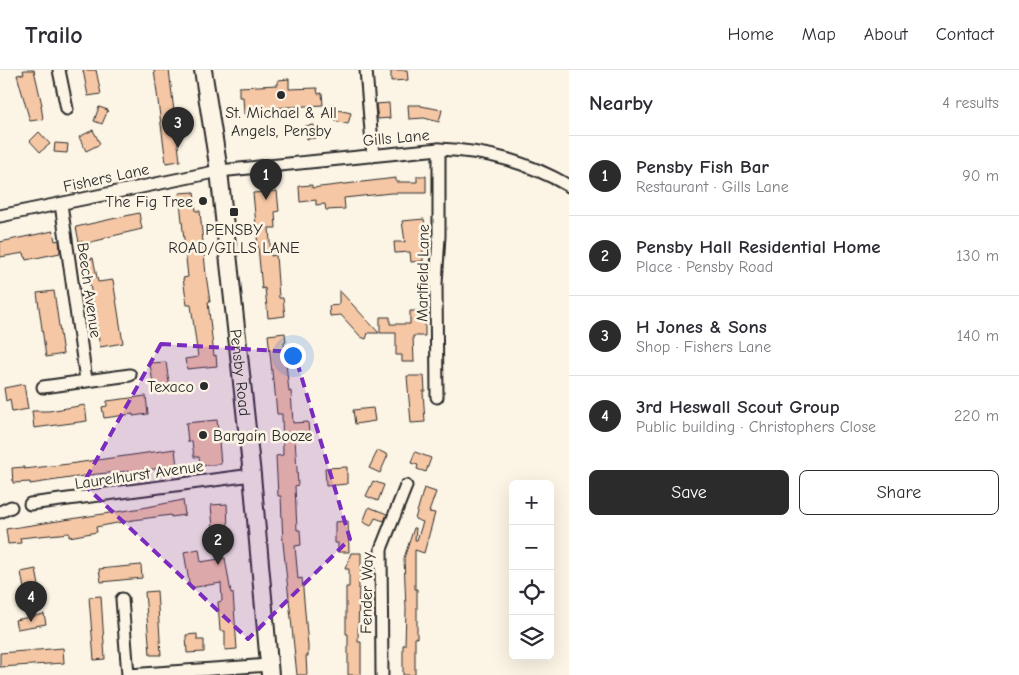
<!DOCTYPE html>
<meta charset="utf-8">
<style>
body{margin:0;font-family:"Comic Neue",sans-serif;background:#f2f2f3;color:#2b2b33}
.controls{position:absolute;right:15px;bottom:15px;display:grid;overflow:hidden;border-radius:8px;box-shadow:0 5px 20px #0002}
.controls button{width:45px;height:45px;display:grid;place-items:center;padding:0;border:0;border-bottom:1px solid #e1e1e2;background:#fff;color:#2b2b33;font:25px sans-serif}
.you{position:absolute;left:292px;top:285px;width:18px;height:18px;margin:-12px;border:4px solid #fff;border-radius:50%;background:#1a73e8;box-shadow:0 0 0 8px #1a73e833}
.badge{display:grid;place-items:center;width:32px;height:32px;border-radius:50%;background:#2b2b2b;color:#fff;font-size:16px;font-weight:700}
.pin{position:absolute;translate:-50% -41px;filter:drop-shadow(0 1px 2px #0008)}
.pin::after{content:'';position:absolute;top:26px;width:18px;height:15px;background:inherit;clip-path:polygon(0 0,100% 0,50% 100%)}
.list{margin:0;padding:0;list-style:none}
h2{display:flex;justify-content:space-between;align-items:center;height:65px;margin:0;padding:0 20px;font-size:21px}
h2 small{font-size:16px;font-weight:400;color:#7c7c81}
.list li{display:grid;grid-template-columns:32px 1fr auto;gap:15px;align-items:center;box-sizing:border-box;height:80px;padding:0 20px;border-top:1px solid #e1e1e2}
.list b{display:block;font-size:19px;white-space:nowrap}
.list p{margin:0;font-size:16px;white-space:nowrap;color:#7c7c81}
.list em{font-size:16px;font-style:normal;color:#7c7c81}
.actions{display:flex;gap:10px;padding:15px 20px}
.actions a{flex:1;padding:11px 0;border:1px solid #2b2b2b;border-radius:8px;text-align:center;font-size:18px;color:#2b2b2b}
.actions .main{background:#2b2b2b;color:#fff}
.icon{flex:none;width:28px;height:28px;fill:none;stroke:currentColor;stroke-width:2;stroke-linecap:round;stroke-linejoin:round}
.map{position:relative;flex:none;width:569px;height:605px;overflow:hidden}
header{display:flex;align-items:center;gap:30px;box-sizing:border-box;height:70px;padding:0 25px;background:#fff;border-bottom:1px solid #e1e1e2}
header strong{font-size:24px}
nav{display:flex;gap:28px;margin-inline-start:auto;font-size:18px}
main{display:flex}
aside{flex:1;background:#fff}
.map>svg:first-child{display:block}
</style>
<header>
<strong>Trailo</strong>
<nav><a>Home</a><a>Map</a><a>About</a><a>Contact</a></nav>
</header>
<main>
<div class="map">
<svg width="569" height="605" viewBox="0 0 569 605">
<rect width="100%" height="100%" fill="#fcf5e5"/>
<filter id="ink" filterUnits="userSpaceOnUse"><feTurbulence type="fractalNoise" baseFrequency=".02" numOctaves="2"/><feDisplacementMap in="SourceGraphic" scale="10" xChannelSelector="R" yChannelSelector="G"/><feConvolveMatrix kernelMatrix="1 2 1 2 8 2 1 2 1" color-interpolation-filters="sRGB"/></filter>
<g filter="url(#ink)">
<g fill="#f6c7a5" stroke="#2b2b2b">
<polygon points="23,0 34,0 42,35 41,35 43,49 30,51 17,5 24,4"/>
<polygon points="83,0 96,0 101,24 88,26"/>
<polygon points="154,0 169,0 180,91 166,93"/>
<polygon points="391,0 407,0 408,10 391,11"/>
<polygon points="289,9 289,19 317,18 318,24 322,23 323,35 271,38 271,43 244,44 243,27 239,27 239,17 278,15 278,10"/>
<polygon points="389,33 390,48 378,49 376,34"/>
<polygon points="408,35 421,35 421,36 442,40 439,52 424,48 409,49"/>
<polygon points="99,37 108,40 102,54 94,51"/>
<polygon points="338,40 351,43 348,54 335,51"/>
<polygon points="314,55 316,68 307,69 305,56"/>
<polygon points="93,60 100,74 86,81 79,67"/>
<polygon points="39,62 50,74 40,82 30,71"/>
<polygon points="55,73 68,74 67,83 54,82"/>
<polygon points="417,106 426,106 426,123 391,123 344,128 345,139 326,140 325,134 316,135 316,130 300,132 299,116 312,115 312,118 396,108 396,112 417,112"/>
<polygon points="277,121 279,141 275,142 276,158 269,158 271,186 276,185 279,228 283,228 285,246 268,248 265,218 262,219 253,123"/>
<polygon points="194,122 196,141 200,141 206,205 210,232 208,232 214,286 216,285 217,296 187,299 185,289 198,287 191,235 187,235 183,208 188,207 179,123"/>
<polygon points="139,143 142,159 104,168 104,169 91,172 91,173 83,175 82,171 79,172 76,157"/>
<polygon points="424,149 426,162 423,163 423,191 411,192 410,182 395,183 394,172 405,172 402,151"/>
<polygon points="53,161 55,171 59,170 60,183 26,190 24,183 0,187 0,172"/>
<polygon points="93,188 98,212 113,210 123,273 100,277 88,202 84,203 82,193 86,192 86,190"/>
<polygon points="339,220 379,263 368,263 366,269 361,267 341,245 330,246 329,236 339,235"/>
<polygon points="54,221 63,284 46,287 37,223"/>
<polygon points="410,241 425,241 425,266 413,266 414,292 402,292 402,285 396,285 396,263 380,263 380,247 390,247 390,254 410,254"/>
<polygon points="285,263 286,272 284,273 289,322 291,321 293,353 308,352 309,364 296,365 297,369 295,369 298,415 295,416 297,460 300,460 301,475 295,476 298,509 302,508 308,576 308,586 306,586 307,605 297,605 283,473 281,426 278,426 276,386 283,385 282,344 277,344 274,311 273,311 268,265"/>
<polygon points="166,292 170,319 154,321 150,293"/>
<polygon points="407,306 424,306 425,321 423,321 425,352 411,353"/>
<polygon points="24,314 28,339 12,342 10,329 6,331 4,318"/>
<polygon points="146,326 148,344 133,346 133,344 104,348 102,337 107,336 107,331"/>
<polygon points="85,335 87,351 34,358 32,341 49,341"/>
<polygon points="373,338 375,351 355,354 353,340"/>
<polygon points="217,350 221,394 200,396 199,387 194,387 192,371 188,372 186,353"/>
<polygon points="175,379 177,397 97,404 30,414 30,412 13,413 12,398 24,397 24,399 69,394"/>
<polygon points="378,380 388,385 380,403 369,398"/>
<polygon points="415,382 431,388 426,402 417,399 418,395 411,393"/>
<polygon points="347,397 347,414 326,416 325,398"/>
<polygon points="373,411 384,415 378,431 366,426"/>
<polygon points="424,418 436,422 429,442 435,443 424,483 415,480 415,519 417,519 417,568 415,567 415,605 403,605 403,575 405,575 406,539 404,488 414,458 416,458 415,470 417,470 423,452 415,449"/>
<polygon points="183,430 185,445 171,447 171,445 133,450 96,457 97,462 69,467 69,463 20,468 21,473 8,474 6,459 142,438"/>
<polygon points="227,434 228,459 224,459 224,468 214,469 211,435"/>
<polygon points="369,437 387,444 384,451 375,448 371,456 363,452"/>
<polygon points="348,451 349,482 338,482 338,473 335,473 335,452"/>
<polygon points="199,479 201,492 225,488 231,523 233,523 237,579 225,580 225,561 220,561 218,532 222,531 221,513 190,518 184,482"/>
<polygon points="351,483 361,483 361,509 359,509 358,572 361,572 361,604 359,605 348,605 348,564 346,564 346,517 349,517 349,499 345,499"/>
<polygon points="141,495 142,508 101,512 99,499"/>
<polygon points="36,499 39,516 24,519 21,502"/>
<polygon points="157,521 161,585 150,585 145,522"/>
<polygon points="101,526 105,589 94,590 89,527"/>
<polygon points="44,544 46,554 17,559 15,550"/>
<polygon points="197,564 197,570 204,570 204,582 187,583 186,565"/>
<polygon points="63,578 64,593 0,597 0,583"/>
</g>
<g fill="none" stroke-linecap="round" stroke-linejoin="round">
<defs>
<g id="minor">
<polyline points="59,0 67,39"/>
<polyline points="366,0 373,86"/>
<polyline points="61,134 86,310"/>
<path d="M 0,146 L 219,101 L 439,79 C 487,81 528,92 569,116"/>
<polyline points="43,317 130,305"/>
<polyline points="437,327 436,214 439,166 439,79"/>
<polyline points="30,434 252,405"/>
<polyline points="0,442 11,437"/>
<polyline points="122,529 128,605"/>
<polyline points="129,605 269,595"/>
<polyline points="382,605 381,479 406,416"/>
</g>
<g id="secondary">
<path id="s1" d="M 203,0 L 219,101 L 252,405 L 270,605"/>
</g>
</defs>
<use href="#minor" stroke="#2b2b2b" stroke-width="15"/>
<use href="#secondary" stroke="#2b2b2b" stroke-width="20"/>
<use href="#minor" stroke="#fcf5e5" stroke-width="11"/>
<use href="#secondary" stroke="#fcf5e5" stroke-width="16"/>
</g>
</g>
<path fill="#7b2cbf" fill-opacity="0.2" stroke="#7b2cbf" stroke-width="4" stroke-dasharray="10 6" stroke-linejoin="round" d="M 161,274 L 294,282 L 350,469 L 248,569 L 83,414 Z"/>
<g fill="#2b2b2b" stroke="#fcf5e5" stroke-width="2">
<circle cx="281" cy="25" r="5"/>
<circle cx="203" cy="131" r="5"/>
<rect x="229" y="137" width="10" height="10" rx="2.5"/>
<circle cx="204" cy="316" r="5"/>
<circle cx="203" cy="365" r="5"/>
</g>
<g text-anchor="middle" stroke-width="5" stroke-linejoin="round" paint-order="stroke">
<g font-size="16" fill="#2b2b2b" stroke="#fcf5e5">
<text x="281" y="48">St. Michael &amp; All<tspan x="281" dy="18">Angels, Pensby</tspan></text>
<text x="193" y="137" text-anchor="end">The Fig Tree</text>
<text x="234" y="165">PENSBY<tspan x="234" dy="18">ROAD/GILLS LANE</tspan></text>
<text x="194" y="322" text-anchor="end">Texaco</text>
<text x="213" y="371" text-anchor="start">Bargain Booze</text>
</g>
<g font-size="16" fill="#2b2b2b" stroke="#fcf5e5">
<text transform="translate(396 67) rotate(-5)" y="6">Gills Lane</text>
<text transform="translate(106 107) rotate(-12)" y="6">Fishers Lane</text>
<text transform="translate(422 203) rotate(-89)" y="6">Marlfield Lane</text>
<text transform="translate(90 220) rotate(82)" y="6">Beech Avenue</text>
<text dy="6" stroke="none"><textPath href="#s1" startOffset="305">Pensby Road</textPath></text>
<text transform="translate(139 404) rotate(-8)" y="6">Laurelhurst Avenue</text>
<text transform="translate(366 523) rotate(-89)" y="6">Fender Way</text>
</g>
</g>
</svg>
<div class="controls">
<button>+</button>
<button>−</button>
<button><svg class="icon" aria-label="locate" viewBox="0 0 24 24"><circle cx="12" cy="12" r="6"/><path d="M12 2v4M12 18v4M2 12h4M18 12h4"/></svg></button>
<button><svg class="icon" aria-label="layers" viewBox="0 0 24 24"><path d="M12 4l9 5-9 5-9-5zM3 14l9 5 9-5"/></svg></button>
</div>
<div class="you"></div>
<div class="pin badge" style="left:266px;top:130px">1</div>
<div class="pin badge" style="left:218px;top:495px">2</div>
<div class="pin badge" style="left:178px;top:78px">3</div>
<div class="pin badge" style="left:31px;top:552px">4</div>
</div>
<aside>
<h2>Nearby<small>4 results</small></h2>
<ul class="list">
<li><span class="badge">1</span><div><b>Pensby Fish Bar</b><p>Restaurant · Gills Lane</p></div><em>90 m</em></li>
<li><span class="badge">2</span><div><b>Pensby Hall Residential Home</b><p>Place · Pensby Road</p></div><em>130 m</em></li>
<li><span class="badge">3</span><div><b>H Jones &amp; Sons</b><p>Shop · Fishers Lane</p></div><em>140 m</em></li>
<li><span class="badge">4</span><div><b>3rd Heswall Scout Group</b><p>Public building · Christophers Close</p></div><em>220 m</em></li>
</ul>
<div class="actions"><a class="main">Save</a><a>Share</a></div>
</aside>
</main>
